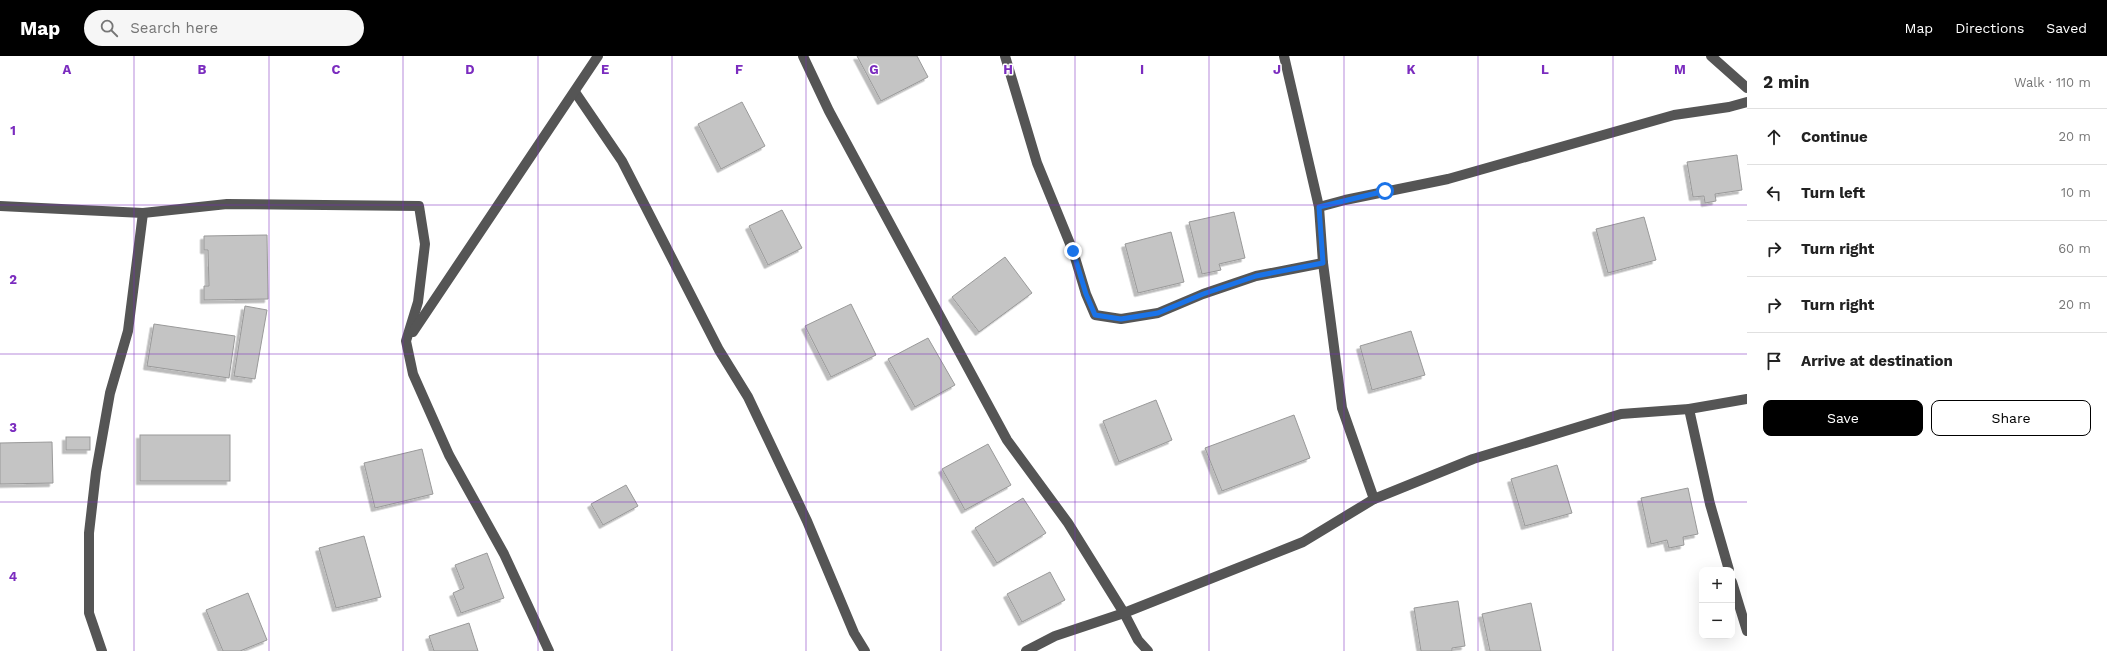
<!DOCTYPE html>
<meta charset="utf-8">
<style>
body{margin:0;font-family:"Work Sans",sans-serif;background:#f6f6f6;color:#222}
.controls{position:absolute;right:12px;bottom:12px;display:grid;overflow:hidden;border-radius:8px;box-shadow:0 4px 16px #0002}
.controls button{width:36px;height:36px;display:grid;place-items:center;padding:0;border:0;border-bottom:1px solid #e0e0e0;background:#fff;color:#222;font:20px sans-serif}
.stop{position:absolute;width:12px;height:12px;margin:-9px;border:3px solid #1a73e8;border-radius:50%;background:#fff}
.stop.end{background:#1a73e8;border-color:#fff;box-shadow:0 1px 4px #0008}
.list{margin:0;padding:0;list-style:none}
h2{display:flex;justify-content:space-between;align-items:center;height:52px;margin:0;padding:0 16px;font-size:17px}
h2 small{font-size:13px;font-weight:400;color:#767676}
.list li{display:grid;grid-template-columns:26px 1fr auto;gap:12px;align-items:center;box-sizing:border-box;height:56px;padding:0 16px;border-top:1px solid #e0e0e0}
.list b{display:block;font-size:15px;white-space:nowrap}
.list em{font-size:13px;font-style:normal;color:#767676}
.actions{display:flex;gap:8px;padding:12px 16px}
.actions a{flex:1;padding:9px 0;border:1px solid #000;border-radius:8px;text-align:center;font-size:14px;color:#000}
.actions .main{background:#000;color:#fff}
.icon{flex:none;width:22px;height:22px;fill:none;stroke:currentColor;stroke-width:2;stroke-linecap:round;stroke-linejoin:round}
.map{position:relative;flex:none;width:1747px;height:595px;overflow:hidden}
header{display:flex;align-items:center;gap:24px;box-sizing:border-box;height:56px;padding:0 20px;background:#000;color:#fff}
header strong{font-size:19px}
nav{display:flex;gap:22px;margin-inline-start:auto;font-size:14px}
.search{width:280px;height:36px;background:#f6f6f6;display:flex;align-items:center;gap:10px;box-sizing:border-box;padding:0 14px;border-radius:22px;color:#767676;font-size:15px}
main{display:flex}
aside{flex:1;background:#fff}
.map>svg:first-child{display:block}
</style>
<header>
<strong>Map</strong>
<div class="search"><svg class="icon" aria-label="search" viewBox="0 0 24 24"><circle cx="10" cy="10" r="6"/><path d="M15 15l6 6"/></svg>Search here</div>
<nav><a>Map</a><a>Directions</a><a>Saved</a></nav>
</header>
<main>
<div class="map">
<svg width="1747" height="595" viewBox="0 0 1747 595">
<defs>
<filter id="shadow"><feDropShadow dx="-3.5" dy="3.5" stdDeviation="0" flood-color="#0004"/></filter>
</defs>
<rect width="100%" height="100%" fill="#fff"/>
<g fill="#c4c4c4" stroke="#999" filter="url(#shadow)">
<polygon points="857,0 917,0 928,21 881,45"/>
<polygon points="742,46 765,90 721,113 698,68"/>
<polygon points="1737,99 1742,134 1715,138 1716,145 1705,147 1704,140 1693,141 1687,106"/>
<polygon points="782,154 802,192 768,209 749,170"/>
<polygon points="1234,156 1245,202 1219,208 1221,214 1202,218 1189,166"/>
<polygon points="1644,161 1656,204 1608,217 1596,173"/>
<polygon points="1171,176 1184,226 1138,237 1125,188"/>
<polygon points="267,179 268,243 204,244 204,230 209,230 208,194 204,194 204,180"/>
<polygon points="1005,201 1032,237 979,276 952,241"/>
<polygon points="851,248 876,299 831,321 805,270"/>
<polygon points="245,250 267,254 255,323 234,320"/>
<polygon points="154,268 235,280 229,322 147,310"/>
<polygon points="1411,275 1425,319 1372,334 1360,290"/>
<polygon points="928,282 955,329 915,351 888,303"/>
<polygon points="1156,344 1172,384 1119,406 1103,365"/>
<polygon points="1294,359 1310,402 1222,435 1205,392"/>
<rect x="140" y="379" width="90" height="46"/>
<rect x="66" y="381" width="24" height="13"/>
<polygon points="52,386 53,427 0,428 0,387"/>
<polygon points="988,388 1011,429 965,454 942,413"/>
<polygon points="422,393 433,438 375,452 364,407"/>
<polygon points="1557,409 1572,457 1525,470 1511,423"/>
<polygon points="626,429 638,450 603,469 591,448"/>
<polygon points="1688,432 1698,478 1683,481 1684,489 1669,492 1667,484 1651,488 1641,442"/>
<polygon points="1023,442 1046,477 997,507 975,472"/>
<polygon points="364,480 381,541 336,552 319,492"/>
<polygon points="487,497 504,542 461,557 453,537 464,532 455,509"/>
<polygon points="1050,516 1065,544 1022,566 1007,538"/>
<polygon points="248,537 267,584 240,595 223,595 206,554"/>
<polygon points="1458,545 1465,590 1452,592 1452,595 1421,595 1414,552"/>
<polygon points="1531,547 1541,595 1490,595 1482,558"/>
<polygon points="469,567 478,595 434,595 429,580"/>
</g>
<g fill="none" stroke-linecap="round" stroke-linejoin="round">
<g stroke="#555" stroke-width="10">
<polyline points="803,0 829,55 1007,384 1068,467 1124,557 1138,584 1148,595"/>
<polyline points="1005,0 1037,107 1073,195 1086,238 1095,259 1121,263 1158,257 1203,238 1256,220 1323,207"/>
<polyline points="1284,0 1319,151 1323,207 1342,352 1374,443"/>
<polyline points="1711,0 1747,32"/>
<polyline points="575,36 622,105 719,294 748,341 807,465 854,577 865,595"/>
<polyline points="0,150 143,157 227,148 419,150 425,188 418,246 406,285 413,318 449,399 504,498 549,595"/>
<polyline points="1319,151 1345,144 1448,123 1674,59 1729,51 1747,46"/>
<polyline points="413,276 598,0"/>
<polyline points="1689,353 1710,448 1729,514"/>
<polyline points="1732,526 1747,575"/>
<polyline points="102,595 89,557 89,477 96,416 110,337 128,275 143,157"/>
<polyline points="1026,595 1055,580 1124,557 1303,486 1374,443 1473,403 1621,358 1689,353 1747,343"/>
</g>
</g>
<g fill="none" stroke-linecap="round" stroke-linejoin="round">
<polyline stroke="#1a73e8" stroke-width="5" points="1073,195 1086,238 1095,259 1121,263 1158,257 1203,238 1256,220 1323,207 1319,151 1385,135"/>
</g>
<path fill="none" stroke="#7b2cbf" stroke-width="1" stroke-opacity="0.55" d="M 134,0 L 134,595M 269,0 L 269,595M 403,0 L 403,595M 538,0 L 538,595M 672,0 L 672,595M 806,0 L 806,595M 941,0 L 941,595M 1075,0 L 1075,595M 1209,0 L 1209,595M 1344,0 L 1344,595M 1478,0 L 1478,595M 1613,0 L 1613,595M 0,149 L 1747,149M 0,298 L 1747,298M 0,446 L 1747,446"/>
<g font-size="13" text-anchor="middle" font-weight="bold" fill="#7b2cbf" stroke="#fff" stroke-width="3" stroke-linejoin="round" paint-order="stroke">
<text x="67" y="18">A</text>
<text x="202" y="18">B</text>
<text x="336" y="18">C</text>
<text x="470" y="18">D</text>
<text x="605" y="18">E</text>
<text x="739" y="18">F</text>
<text x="874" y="18">G</text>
<text x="1008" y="18">H</text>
<text x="1142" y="18">I</text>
<text x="1277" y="18">J</text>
<text x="1411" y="18">K</text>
<text x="1545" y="18">L</text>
<text x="1680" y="18">M</text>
<text x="13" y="79">1</text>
<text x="13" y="228">2</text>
<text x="13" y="376">3</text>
<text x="13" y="525">4</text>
</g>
</svg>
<div class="controls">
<button>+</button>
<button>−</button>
</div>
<div class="stop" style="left:1385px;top:135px"></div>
<div class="stop end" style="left:1073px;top:195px"></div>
</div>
<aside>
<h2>2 min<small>Walk · 110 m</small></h2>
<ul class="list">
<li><svg class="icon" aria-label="ahead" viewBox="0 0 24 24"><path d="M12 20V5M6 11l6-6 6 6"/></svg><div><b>Continue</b></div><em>20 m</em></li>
<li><svg class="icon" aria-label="left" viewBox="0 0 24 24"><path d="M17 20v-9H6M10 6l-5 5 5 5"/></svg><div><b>Turn left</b></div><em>10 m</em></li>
<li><svg class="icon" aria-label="right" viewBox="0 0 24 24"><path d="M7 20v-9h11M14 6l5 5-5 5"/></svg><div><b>Turn right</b></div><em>60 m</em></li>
<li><svg class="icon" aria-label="right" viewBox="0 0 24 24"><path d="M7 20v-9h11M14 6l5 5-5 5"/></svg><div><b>Turn right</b></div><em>20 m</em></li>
<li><svg class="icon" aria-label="arrive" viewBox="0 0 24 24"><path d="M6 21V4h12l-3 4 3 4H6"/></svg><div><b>Arrive at destination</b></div></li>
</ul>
<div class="actions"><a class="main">Save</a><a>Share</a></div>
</aside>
</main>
